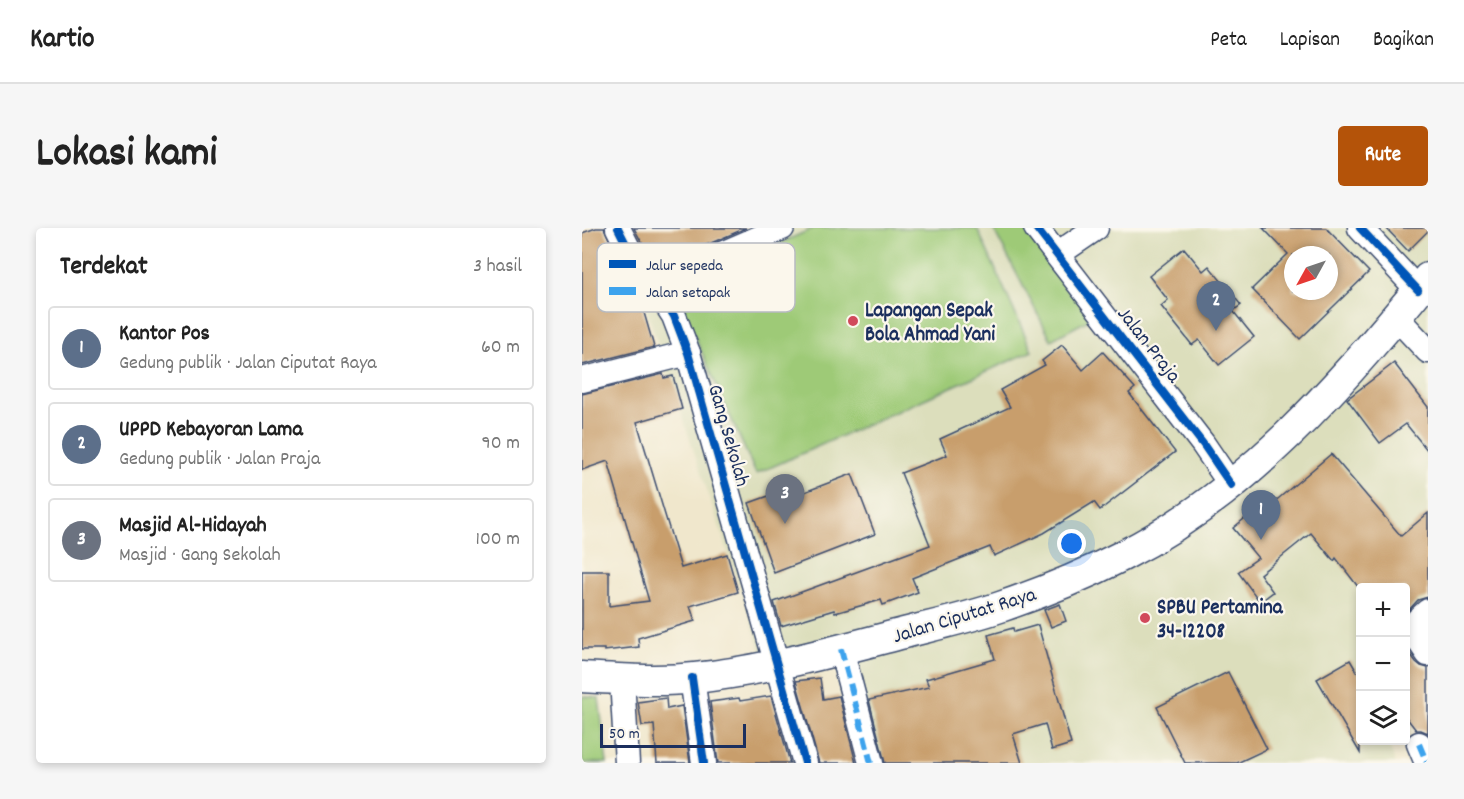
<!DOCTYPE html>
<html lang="id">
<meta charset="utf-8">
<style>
body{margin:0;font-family:Dekko,sans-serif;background:#f6f6f6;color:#222}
.controls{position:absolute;right:18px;bottom:18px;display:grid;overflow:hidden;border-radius:6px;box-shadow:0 3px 9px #0003}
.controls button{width:54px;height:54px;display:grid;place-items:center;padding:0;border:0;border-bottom:2px solid #e0e0e0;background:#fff;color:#222;font:30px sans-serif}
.compass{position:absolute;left:702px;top:18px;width:54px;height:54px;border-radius:50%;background:#fff;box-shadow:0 3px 9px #0003;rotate:230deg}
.scale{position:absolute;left:18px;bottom:15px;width:146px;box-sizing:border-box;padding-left:6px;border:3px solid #1b2f5e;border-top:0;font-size:16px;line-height:21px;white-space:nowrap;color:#1b2f5e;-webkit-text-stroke:4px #fbf7ec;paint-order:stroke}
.you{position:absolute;left:490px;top:316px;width:21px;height:21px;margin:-15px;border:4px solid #fff;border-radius:50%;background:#1a73e8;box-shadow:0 0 0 9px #1a73e833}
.badge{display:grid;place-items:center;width:39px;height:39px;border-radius:50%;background:#b45309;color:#fff;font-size:20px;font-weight:700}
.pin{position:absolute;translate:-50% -50px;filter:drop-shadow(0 2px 3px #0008)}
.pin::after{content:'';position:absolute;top:32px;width:21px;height:18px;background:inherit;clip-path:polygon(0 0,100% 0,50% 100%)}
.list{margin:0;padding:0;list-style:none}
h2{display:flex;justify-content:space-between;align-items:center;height:78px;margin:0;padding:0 24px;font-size:26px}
h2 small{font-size:20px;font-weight:400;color:#767676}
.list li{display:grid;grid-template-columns:39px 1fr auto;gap:18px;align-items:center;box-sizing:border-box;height:84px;margin:0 12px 12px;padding:0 12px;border:2px solid #e0e0e0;border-radius:6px}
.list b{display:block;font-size:22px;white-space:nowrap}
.list p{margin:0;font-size:20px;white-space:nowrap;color:#767676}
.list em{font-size:20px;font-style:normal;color:#767676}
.icon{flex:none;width:33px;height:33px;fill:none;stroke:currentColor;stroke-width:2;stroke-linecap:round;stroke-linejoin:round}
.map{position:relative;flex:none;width:846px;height:535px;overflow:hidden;border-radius:6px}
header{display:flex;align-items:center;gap:36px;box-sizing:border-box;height:84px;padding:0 30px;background:#fff;border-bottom:2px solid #e0e0e0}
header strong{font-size:28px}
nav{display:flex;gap:33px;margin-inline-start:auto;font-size:21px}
.intro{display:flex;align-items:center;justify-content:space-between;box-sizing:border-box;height:144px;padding:0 36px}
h1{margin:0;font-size:42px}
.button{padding:15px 27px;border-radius:6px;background:#b45309;color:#fff;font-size:21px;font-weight:700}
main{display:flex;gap:36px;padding:0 36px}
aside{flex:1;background:#fff;border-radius:6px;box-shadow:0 3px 9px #0003}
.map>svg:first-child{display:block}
</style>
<header>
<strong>Kartio</strong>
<nav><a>Peta</a><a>Lapisan</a><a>Bagikan</a></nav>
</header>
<div class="intro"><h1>Lokasi kami</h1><a class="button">Rute</a></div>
<main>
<aside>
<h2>Terdekat<small>3 hasil</small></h2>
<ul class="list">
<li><span class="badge" style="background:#5c6f8a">1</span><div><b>Kantor Pos</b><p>Gedung publik · Jalan Ciputat Raya</p></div><em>60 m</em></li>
<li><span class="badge" style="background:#5c6f8a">2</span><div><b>UPPD Kebayoran Lama</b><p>Gedung publik · Jalan Praja</p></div><em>90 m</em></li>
<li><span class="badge" style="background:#6b7280">3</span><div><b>Masjid Al-Hidayah</b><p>Masjid · Gang Sekolah</p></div><em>100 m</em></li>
</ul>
</aside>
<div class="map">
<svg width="846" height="535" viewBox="0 0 846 535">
<rect width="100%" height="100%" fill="#fbf7ec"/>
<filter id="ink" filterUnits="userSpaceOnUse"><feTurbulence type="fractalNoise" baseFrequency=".0167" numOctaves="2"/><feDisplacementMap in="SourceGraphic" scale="12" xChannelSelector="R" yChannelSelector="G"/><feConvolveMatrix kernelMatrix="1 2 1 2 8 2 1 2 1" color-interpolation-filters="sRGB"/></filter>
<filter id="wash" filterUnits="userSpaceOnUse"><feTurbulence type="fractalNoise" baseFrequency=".008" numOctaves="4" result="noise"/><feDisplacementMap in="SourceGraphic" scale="24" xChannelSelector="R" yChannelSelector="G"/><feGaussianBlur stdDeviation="1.35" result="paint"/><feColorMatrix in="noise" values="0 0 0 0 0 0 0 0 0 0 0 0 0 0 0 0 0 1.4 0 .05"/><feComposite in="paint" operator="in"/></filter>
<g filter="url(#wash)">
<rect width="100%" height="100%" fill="#f0e7cc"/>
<path fill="#dcdebc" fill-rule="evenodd" d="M 190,0 L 445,0 L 457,13 L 477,0 L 846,0 L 846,369 L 824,385 L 824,359 L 778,359 L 778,512 L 806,513 L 813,535 L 287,535 L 258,441 L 187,446 L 57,60 ZM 711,27 L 747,27 L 747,63 L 711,63 Z"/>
<g fill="#9eca77" stroke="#5c7c6a" stroke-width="1.5">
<polygon points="232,0 395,0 450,123 174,246 92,62"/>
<polygon points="411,0 446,0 514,88 469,112"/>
<polygon points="0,468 17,470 25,535 0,535"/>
</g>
<g id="blocks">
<g fill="#c89e6c" fill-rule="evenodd">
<polygon points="14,0 22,0 45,50 56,64 72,119 0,137 0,5"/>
<polygon points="52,0 164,0 73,39"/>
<path d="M 681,0 L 744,0 L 787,44 L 718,111 L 670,61 L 706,26 ZM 711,27 L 747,27 L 747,63 L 711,63 Z"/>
<polygon points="804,0 846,0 846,3 826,23"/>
<polygon points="602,20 621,43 627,38 659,77 651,83 672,109 637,137 617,112 610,117 579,78 586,72 567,48"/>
<polygon points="480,117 501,142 521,124 553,160 547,165 593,224 518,282 512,274 462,305 412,328 408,319 330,350 336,364 301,377 299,372 253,385 252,382 199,398 192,374 348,317 319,245 365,227 358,211 428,179 418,162 463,137 460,133"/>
<polygon points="812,135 846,179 846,223 824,196 798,215 765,171"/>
<polygon points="81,146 82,150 91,148 100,181 55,194 99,340 145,326 156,364 108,378 113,393 56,410 57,419 22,423 22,421 0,421 0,343 27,343 27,378 67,373 26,233 0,242 0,166"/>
<polygon points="749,226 819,308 846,285 846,369 836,372 824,385 824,360 777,360 754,330 752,333 729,305 678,346 691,364 678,374 656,344 676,330 651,300 673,282 677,287"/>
<polygon points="270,246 293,306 192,345 167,275 217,257 220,265"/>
<polygon points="478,376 484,393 469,399 462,382"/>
<polygon points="456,397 489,516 470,522 463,496 431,506 440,535 303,535 287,472 347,459 344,451 413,431 406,407 431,400 432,404"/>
<polygon points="824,420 834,434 839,438 846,440 846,505 839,502 834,502 824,489"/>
<polygon points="768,432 778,449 778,525 735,451"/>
<polygon points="646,444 685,521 655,535 603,535 575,479"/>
<polygon points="238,450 241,471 257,468 274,535 237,535 214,453"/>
<polygon points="189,468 208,535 136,535 128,474 157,470 158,473"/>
<polygon points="84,470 85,481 100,478 108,535 75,535 72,497 60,498 56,474"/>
</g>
</g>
</g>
<g filter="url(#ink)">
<use href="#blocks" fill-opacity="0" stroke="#3b4b6e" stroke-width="1.5"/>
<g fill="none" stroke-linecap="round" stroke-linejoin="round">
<defs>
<g id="minor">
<polyline points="36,0 58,44 81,71 92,88 106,125 223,535"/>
<polyline points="454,0 621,216 649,257"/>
<polyline points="778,0 836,62"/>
<polyline points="476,26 514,0"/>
<polyline points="68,57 200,0"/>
<polyline points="814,89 846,123"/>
<polyline points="0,152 106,125"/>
<polyline points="846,383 836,392 831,400 832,405 846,426"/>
<polyline points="259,421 289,535"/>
<polyline points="110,450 122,535"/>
<polyline points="40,451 45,535"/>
<polyline points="837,516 845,535"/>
</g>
<path id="major" d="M 0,449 C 37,451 76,454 113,450 C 177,443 238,427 299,411 C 339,400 380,392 418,379 C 459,365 501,348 540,328 C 665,265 759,157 846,50"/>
</defs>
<use href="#minor" stroke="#3b4b6e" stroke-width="27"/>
<use href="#major" stroke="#3b4b6e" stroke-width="33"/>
<use href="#minor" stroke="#fff" stroke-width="24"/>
<use href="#major" stroke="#fff" stroke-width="30"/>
<g stroke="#3da3ed" stroke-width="6" stroke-dasharray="12 6" stroke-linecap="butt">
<polyline points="259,421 289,535"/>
<polyline points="837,516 845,535"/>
</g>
<defs>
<g id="cycleway">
<polyline points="36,0 58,44 81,71 92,88 106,125 223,535"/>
<polyline points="454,0 621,216 649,257"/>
<polyline points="778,0 836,62"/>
<polyline points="110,450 122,535"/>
</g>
</defs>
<use href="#cycleway" stroke="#fbf7ec" stroke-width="11"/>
<use href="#cycleway" stroke="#0057b8" stroke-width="8"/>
</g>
</g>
<g fill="#d1495b" stroke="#fbf7ec" stroke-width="2">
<circle cx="271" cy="93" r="6"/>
<circle cx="563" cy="390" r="6"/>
</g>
<g text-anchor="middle" stroke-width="4.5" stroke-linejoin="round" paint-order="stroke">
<g font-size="21" font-weight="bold" fill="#1b2f5e" stroke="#fbf7ec" text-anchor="start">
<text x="283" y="88">Lapangan Sepak<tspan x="283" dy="24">Bola Ahmad Yani</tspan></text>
<text x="575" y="385">SPBU Pertamina<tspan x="575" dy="24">34-12208</tspan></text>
</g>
<g font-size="21" fill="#1b2f5e" stroke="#fbf7ec">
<text transform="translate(568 116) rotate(52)" y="7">Jalan Praja</text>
<text transform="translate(148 207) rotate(74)" y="7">Gang Sekolah</text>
<text transform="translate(382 386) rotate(-17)" y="7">Jalan Ciputat Raya</text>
</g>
</g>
<rect x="15" y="15" width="198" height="69" rx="9" fill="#fbf7ec" stroke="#b8bbc1" stroke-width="1.5"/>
<rect x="27" y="32" width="27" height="8" fill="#0057b8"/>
<rect x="27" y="59" width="27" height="8" fill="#3da3ed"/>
<g font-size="16" fill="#1b2f5e">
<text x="64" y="42">Jalur sepeda</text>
<text x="64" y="69">Jalan setapak</text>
</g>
</svg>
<div class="controls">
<button>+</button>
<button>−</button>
<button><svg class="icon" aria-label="layers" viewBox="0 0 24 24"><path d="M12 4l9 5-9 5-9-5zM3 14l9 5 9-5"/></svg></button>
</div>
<svg class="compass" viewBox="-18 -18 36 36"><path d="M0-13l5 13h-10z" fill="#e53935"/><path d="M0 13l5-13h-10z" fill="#767676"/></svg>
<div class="scale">50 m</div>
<div class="you"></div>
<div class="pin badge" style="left:679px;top:312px;background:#5c6f8a">1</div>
<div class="pin badge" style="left:634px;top:103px;background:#5c6f8a">2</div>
<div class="pin badge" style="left:203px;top:296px;background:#6b7280">3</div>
</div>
</main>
